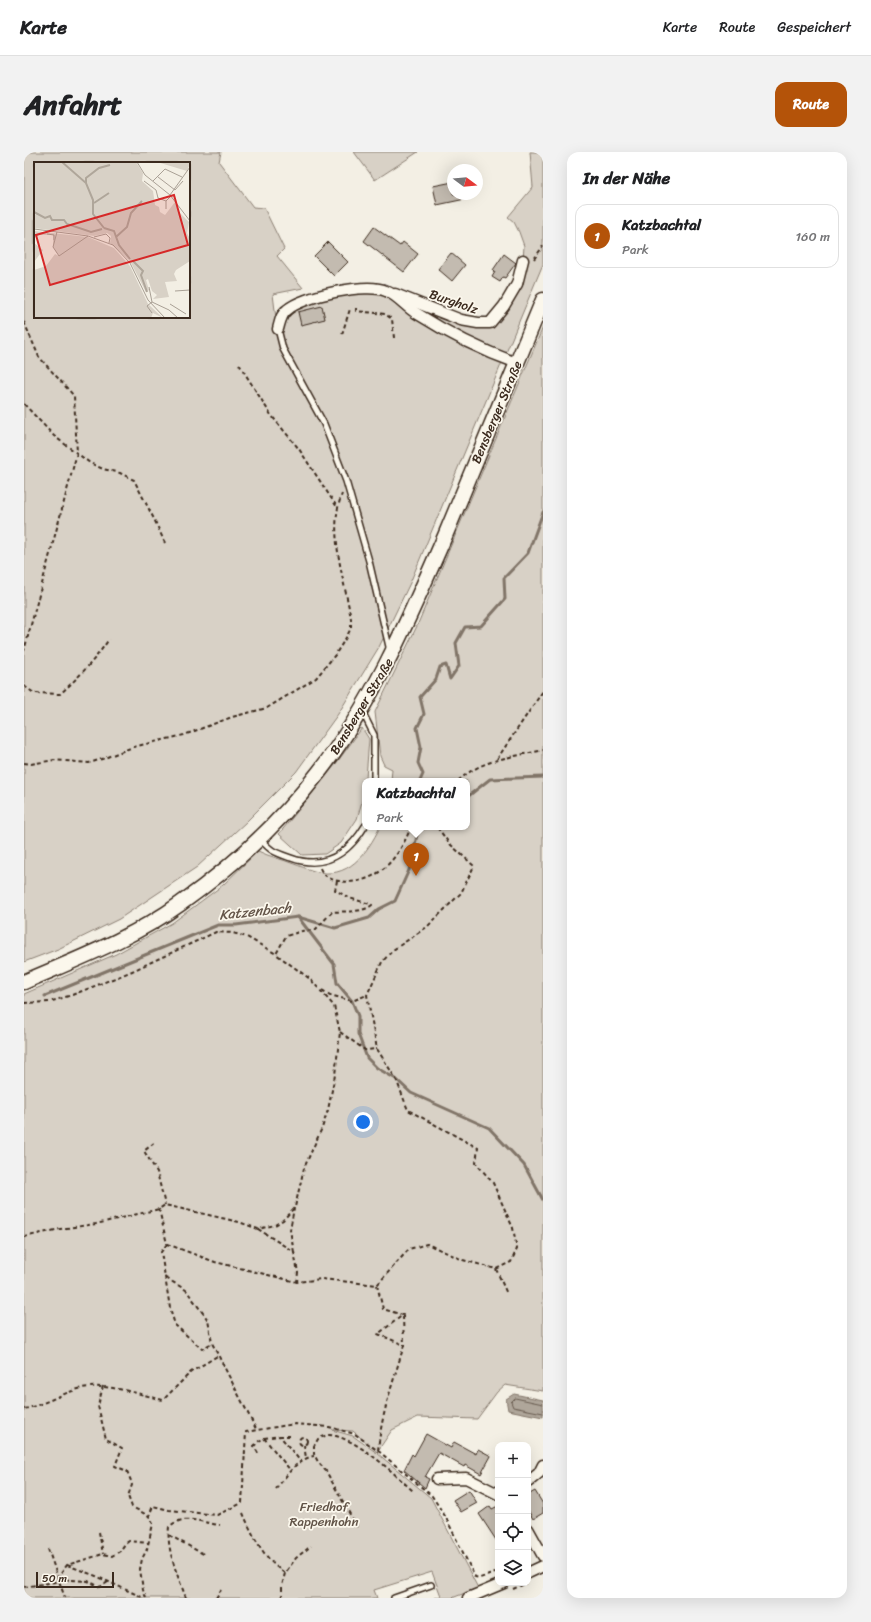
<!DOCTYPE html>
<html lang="de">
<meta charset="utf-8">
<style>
body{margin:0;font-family:Sriracha,sans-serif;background:#f2f2f2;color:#202124}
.controls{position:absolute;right:12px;bottom:12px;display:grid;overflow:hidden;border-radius:8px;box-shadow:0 4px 16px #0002}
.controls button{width:36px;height:36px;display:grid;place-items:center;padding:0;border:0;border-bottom:1px solid #e0e0e0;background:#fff;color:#202124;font:20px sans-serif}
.compass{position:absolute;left:423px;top:12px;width:36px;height:36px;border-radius:50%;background:#fff;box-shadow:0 4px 16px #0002;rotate:106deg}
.scale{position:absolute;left:12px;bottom:10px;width:78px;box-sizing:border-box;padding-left:4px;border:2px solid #3b2a1e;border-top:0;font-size:11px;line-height:14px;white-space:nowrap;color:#3b2a1e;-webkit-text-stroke:3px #fbf7ec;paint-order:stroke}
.you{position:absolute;left:339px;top:970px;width:14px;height:14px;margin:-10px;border:3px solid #fff;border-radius:50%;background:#1a73e8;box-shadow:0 0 0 6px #1a73e833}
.badge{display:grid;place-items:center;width:26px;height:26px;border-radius:50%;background:#b45309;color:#fff;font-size:13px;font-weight:700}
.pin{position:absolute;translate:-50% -33px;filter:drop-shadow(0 1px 2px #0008)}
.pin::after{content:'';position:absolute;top:21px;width:14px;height:12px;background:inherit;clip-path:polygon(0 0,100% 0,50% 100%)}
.popup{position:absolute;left:338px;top:626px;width:108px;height:52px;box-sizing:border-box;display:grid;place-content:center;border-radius:8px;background:#fff;filter:drop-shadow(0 1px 3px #0005);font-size:13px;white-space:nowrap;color:#757577}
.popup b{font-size:15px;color:#202124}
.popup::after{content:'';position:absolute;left:50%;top:100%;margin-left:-8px;border:8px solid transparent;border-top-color:#fff}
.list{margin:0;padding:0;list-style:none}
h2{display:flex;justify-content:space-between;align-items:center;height:52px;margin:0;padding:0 16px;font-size:17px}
h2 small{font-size:13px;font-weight:400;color:#757577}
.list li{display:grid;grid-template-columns:26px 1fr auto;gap:12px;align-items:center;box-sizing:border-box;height:64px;margin:0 8px 8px;padding:0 8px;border:1px solid #e0e0e0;border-radius:12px}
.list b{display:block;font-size:15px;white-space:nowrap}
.list p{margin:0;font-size:13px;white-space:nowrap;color:#757577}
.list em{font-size:13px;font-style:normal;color:#757577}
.icon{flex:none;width:22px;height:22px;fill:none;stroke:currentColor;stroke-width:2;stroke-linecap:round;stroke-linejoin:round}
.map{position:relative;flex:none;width:519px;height:1446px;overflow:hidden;border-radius:12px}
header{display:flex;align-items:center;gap:24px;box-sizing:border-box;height:56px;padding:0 20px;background:#fff;border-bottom:1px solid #e0e0e0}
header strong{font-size:19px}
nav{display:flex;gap:22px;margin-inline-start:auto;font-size:14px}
.intro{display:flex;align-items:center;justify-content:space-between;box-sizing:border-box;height:96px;padding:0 24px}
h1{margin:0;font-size:28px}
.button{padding:10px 18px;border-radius:12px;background:#b45309;color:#fff;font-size:14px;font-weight:700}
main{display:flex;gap:24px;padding:0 24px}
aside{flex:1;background:#fff;border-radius:12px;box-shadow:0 4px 16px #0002}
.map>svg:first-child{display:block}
</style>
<header>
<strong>Karte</strong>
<nav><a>Karte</a><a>Route</a><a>Gespeichert</a></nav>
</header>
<div class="intro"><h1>Anfahrt</h1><a class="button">Route</a></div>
<main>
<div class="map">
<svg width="519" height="1446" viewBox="0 0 519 1446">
<rect width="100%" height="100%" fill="#f3efe4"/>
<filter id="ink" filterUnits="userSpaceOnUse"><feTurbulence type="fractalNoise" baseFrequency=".025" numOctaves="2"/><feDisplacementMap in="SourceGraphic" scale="8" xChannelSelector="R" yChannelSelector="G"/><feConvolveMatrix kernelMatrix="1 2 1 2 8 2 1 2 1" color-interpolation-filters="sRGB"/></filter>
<g filter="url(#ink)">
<g fill="#d8d1c6" stroke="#8a7e72" fill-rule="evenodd">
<path d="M 0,0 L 197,0 L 195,10 L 229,55 L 240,56 L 260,97 L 253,104 L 279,136 L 249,142 L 253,175 L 262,158 L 337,137 L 454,171 L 472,164 L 499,108 L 500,94 L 495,80 L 490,70 L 484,65 L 509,35 L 506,0 L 519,0 L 519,112 L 386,431 L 355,495 L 314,562 L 272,620 L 222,670 L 173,715 L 95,767 L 34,797 L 0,810 ZM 11,11 L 165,11 L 165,165 L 11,165 Z"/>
<polygon points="330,0 394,0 351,28"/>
<path d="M 519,175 L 519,1239 L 481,1233 L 473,1240 L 453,1267 L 394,1265 L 368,1278 L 353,1300 L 329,1279 L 308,1278 L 329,1284 L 353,1301 L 407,1346 L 454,1436 L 428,1446 L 411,1446 L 417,1444 L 408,1420 L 350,1438 L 353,1446 L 0,1446 L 0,842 L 92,802 L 148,771 L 199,733 L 234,699 C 246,705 258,707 270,712 C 276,714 283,717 290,719 C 324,729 343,701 356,675 L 443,675 L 443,629 L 367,629 L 368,617 L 360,613 L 356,604 L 351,560 L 393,474 Z"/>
<polygon points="338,576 345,587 341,639 333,667 317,691 301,702 278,703 255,682 311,613"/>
</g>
<polygon fill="#afa69a" stroke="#817468" points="490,1242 519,1248 519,1265 484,1258 482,1247"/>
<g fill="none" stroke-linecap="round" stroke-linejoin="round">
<polyline stroke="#695c50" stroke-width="1" points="519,1252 491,1246 487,1250 489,1255 519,1261"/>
<g stroke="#817468" stroke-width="3">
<polyline points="396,629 399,622 394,611 397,595 393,576 400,562 396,545 412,527 416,515 422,513 426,527 435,514 432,491 441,475 457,474 481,447 480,426 504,401 519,360"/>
<polyline points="443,645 466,627 519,625"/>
<polyline points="274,765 310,812 313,831 328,849 334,864 334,882 343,906 353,916 372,927 387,941 465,976 500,1013 519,1048"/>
<polyline points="21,844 194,773 212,773 274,765 311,776 345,766 355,757 371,749 385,718 395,675"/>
</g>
</g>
<g fill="#c3bbb0" stroke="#3b2a1e">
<polygon points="429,30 429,42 445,42 446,46 413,53 409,34"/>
<polygon points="350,75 376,94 379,90 394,102 380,120 340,89"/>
<polygon points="304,90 324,110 310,124 290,104"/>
<polygon points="427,101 441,113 428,129 414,117"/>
<polygon points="480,102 492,111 481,126 479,125 476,130 468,125 471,120 469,118"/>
<polygon points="298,154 301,167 277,173 274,160"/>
<polygon points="402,1282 427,1296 430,1290 452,1302 454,1297 467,1304 457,1322 441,1313 440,1315 415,1301 401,1325 405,1327 401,1336 380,1318 388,1302 390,1304"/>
<polygon points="445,1338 453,1351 437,1360 429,1348"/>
<polygon points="511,1339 519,1352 519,1361 509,1367 504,1358 504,1343"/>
<polygon points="466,1354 468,1357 474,1354 474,1391 455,1362"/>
</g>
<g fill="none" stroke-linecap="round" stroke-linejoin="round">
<defs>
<g id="service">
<polyline points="254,177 259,197 300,272 322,329 345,409 366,499"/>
<polyline points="338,559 350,583 350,629"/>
<path d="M 236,687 C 248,700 250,700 267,706 C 300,718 324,702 341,674"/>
<polyline points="370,1446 407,1433"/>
</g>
<g id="minor">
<polyline points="371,142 437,168 454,171 466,171 480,154 493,132 499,108"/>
<path d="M 254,177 C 256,170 257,162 263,158 C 278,144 344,130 362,139 C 373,143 382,155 392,161 C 422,180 459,199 493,211"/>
<polyline points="413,1327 442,1326 474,1342"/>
<polyline points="504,1330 515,1321 519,1313"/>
<polyline points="504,1377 519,1404"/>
<polyline points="504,1421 519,1414"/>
<polyline points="444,1446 480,1431"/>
</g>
<path id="secondary" d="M 0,830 C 53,807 109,786 156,752 C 208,715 256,671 295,620 C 350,549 385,466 421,384 C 454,306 486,227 519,148"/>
</defs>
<use href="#service" stroke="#3b2a1e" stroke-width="8"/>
<use href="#minor" stroke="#3b2a1e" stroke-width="13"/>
<use href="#secondary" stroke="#3b2a1e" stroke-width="17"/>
<g stroke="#3b2a1e" stroke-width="2" stroke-dasharray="4 3" stroke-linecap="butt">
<polyline points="510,107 519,94"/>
<polyline points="332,156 332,159 361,162 368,167 370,186"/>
<polyline points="0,170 15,205 50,244 53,301 0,499"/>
<polyline points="318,182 326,157"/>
<polyline points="215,212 247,263 275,297 313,355"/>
<polyline points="0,252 30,284 66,311 79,317 96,321 110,328 130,367 141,391"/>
<path d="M 0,534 L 10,541 L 36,542 C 55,525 71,508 85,487"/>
<polyline points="473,607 519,539"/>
<path d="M 0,611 L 7,612 L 30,608 L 65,611 L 78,607 L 109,595 L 160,583 L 208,565 L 243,556 L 292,526 L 311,503 L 323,484 L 327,476 L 327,467 C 321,429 303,380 318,342"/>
<path d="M 434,629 C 459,606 487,606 519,598"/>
<path d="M 296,716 C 299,724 307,728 315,729 C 352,735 375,706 387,675"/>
<polyline points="298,838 306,843 328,849 343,843"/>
<polyline points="0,851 25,850 48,843 106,820 192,780 209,781 223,785 252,802"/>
<polyline points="316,880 341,898 353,897"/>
<polyline points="130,991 120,999 133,1020 141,1053"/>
<polyline points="135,1057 143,1092"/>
<polyline points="234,1077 270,1100 274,1120 273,1130"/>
<path d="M 0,1085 L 36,1077 L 72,1072 L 135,1057 L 141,1053 L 215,1070 L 234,1077 L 251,1073 L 259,1068 L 271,1055 L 280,1016 L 298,976 L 304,958 L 311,923 L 316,880 L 310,854 L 295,837 L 286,827 L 252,802 L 262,784 L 278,779 L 291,778 L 308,760 C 320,759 339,761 348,753 L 346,752 L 325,746 L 311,738 L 313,729"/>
<polyline points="143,1092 191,1110 273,1130 298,1127 353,1133 385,1097 403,1092 439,1108 472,1117 487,1110 493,1097 489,1076 469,1031 452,1011 454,996 384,958 372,927 353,897 343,843 358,810 369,798 403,775 437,741 450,714 425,691 413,675"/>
<polyline points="143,1092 137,1100 146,1156 151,1173 178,1197 188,1191 232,1277"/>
<polyline points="270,1100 266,1078 270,1056"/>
<polyline points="472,1117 483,1142"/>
<polyline points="142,1126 162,1138 184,1168 188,1191"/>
<path d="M 353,1133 L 359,1157 L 379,1163 L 354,1182 L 380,1193 C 370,1228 357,1262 354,1299"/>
<polyline points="379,1164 380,1193"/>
<polyline points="79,1234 74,1254 82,1287 98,1296 91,1314 103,1319 107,1329 108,1333 104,1344 108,1355 125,1364"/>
<path d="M 0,1257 C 20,1253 38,1241 58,1236 C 83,1231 115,1242 139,1248 L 167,1220 L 195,1203"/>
<polyline points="266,1284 256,1284 277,1310"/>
<circle cx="279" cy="1289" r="4"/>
<polyline points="240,1286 267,1319"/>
<polyline points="280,1293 282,1306"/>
<polyline points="234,1301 230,1294 235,1289 240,1286 256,1284"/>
<path d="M 252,1337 C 263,1323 273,1307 290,1304"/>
<path d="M 219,1361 C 228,1382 240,1408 261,1421 L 272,1406 L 287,1394"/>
<path d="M 333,1375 L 302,1319 L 294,1310 L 290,1302 L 290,1294 L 294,1287 C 297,1286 301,1283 305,1283 C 331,1284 372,1323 390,1340"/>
<polyline points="75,1380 79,1402"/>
<polyline points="145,1383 181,1403"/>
<polyline points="24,1397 41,1446"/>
<polyline points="43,1413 72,1424 120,1446"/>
<polyline points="34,1427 64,1429 76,1435 84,1430"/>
<polyline points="0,1435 31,1430 43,1413 79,1402 88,1404 96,1399 101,1392 105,1389 124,1391"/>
<polyline points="489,1437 503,1431"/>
<polyline points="122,1446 119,1438 116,1417 118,1407 123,1397 129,1372 125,1364 129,1354 145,1358 193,1363 218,1351 222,1280 233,1278 271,1272 305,1275 331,1282 357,1301 408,1344 421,1364 451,1425 456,1426 474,1420"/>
<path d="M 162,1446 C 154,1424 142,1398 145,1375 C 160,1361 178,1371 196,1373"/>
<polyline points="192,1446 197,1438"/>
<polyline points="258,1446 258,1434 261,1421"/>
</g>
<use href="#service" stroke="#fbf7ec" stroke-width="5"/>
<use href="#minor" stroke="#fbf7ec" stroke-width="10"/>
<use href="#secondary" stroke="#fbf7ec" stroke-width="14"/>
</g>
</g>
<g text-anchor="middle" stroke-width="3.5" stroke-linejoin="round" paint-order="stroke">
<g font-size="13" fill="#3b2a1e" stroke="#fbf7ec">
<text transform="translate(430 149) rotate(19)" y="5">Burgholz</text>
<text transform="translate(472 260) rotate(-67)" y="5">Bensberger Straße</text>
<text transform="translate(337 554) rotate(-59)" y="5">Bensberger Straße</text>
</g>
<g font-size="13" fill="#625448" stroke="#fbf7ec">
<text x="300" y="1359">Friedhof<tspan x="300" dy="15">Rappenhohn</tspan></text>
</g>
<g font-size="14" font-style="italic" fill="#645549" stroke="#fbf7ec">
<text transform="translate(231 759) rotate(-6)" y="5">Katzenbach</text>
</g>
</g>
<g transform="translate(10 10)">
<rect width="156" height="156" fill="#f3efe4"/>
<path d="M 0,0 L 102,0 L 109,11 L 108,19 L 119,29 L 121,43 L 125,45 L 126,50 L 131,53 L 141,40 L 144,49 L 155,60 L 153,71 L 156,77 L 156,99 L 142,108 L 140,112 L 143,119 L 131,120 L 135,135 L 119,137 L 123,133 L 118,129 L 114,117 L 112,118 L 115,128 L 112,130 L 96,99 L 76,81 L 77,74 L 73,71 L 60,74 L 0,66 L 0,53 L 2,52 L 0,51 ZM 123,0 L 156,0 L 156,2 L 153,9 ZM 0,69 L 54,75 L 80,86 L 96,104 L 114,142 L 129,156 L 119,151 L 117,156 L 0,156 L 0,108 L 12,104 L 21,92 L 25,94 L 19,85 L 19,73 L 5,73 L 0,76 ZM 0,81 L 9,88 L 0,100 Z" fill="#d8d1c6"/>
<path fill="none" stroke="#afa69a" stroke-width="2" d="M 28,0 L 52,21 L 59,38 L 59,52 L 70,66M 52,21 L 52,16 L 65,6 L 76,3M 60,41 L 75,31M 0,50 L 11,56 L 16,54 L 18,58 L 30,58 L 33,62 L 57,70 L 68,67M 70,66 L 80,69 L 85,83 L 96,97M 82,75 L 93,65 L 97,51 L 108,39M 99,99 L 109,109 L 107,113 L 113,130"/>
<path fill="none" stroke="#a9a095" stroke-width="1" d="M 103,0 L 111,13 L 136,33 L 156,59M 124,15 L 141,28 L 149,19M 110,19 L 122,28 L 124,36 L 132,39M 119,19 L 131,7 L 148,15M 136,33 L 156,5M 132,47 L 132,39 L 137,34M 156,61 L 156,76M 0,67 L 54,74 L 79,83 L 96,101 L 114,138 L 131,156M 23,70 L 19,85 L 25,94 L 54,74M 13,72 L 20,73 L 20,78M 60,75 L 72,72 L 76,76 L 75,81M 115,125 L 118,140M 141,129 L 156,128M 136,142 L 152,152M 118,151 L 113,144 L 118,140 L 135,148 L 144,156"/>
<path fill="#d62828" fill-opacity="0.15" stroke="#d62828" stroke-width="2" d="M 140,33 L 154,83 L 16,123 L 2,73 Z"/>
<rect width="156" height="156" fill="none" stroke="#3b2a1e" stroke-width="2"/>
</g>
</svg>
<div class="controls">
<button>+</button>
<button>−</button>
<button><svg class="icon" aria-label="locate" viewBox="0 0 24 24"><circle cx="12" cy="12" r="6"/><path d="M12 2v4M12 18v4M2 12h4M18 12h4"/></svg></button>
<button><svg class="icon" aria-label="layers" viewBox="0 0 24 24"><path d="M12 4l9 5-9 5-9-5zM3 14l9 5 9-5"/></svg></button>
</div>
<svg class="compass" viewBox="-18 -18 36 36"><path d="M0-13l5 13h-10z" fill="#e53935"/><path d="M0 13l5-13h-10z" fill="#757577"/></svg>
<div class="scale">50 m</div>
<div class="you"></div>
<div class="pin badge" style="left:392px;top:724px">1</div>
<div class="popup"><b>Katzbachtal</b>Park</div>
</div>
<aside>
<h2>In der Nähe<small></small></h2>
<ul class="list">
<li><span class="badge">1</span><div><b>Katzbachtal</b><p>Park</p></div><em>160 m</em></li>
</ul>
</aside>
</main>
